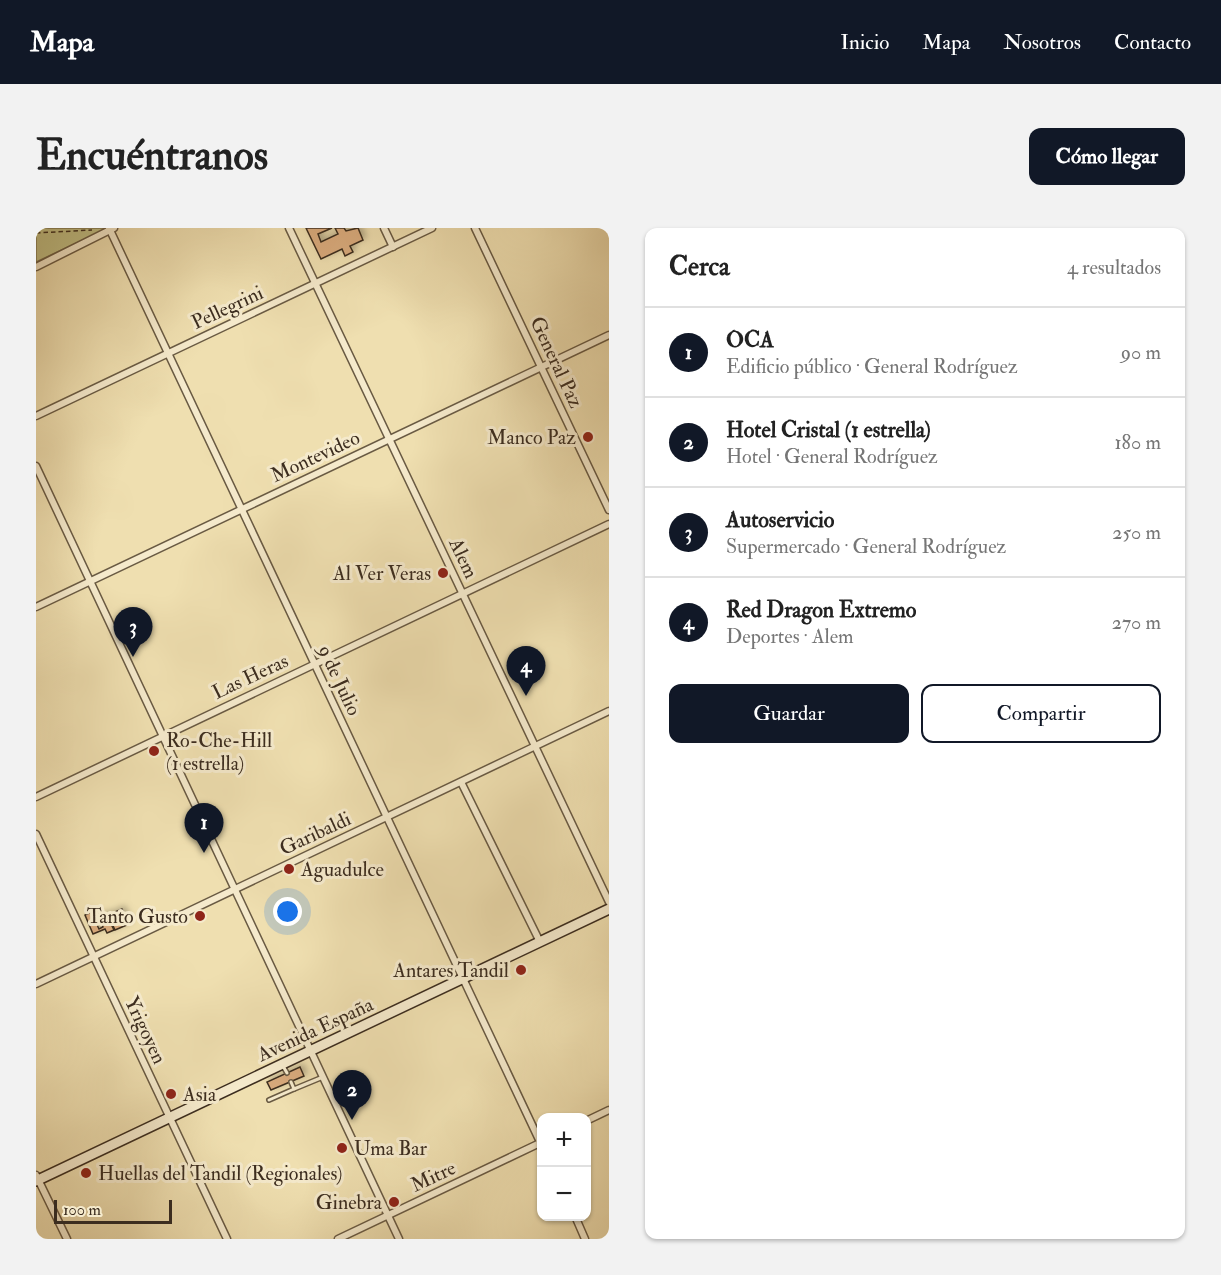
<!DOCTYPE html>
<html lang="es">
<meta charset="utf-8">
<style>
body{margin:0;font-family:"IM FELL Double Pica",serif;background:#f2f2f2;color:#222}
.controls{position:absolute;right:18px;bottom:18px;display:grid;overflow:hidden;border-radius:12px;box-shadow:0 2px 4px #0004}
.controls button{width:54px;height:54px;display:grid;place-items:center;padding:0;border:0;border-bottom:2px solid #e0e0e0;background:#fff;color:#222;font:30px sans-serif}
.scale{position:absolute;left:18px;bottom:15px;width:118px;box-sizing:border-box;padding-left:6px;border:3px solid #3c2d1f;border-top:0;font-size:16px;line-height:21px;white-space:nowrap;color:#3c2d1f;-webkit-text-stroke:4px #f5eacc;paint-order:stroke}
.you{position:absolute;left:252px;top:684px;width:21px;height:21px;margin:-15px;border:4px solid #fff;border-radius:50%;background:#1a73e8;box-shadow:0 0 0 9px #1a73e833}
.badge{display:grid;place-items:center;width:39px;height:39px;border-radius:50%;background:#111827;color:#fff;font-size:20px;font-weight:700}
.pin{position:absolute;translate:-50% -50px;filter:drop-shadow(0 2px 3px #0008)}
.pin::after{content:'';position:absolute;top:32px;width:21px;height:18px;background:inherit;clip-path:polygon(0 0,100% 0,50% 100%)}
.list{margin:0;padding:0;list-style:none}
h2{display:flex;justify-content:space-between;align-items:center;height:78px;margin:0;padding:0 24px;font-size:26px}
h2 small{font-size:20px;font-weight:400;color:#767676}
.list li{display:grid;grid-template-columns:39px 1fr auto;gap:18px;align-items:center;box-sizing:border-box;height:90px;padding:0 24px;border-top:2px solid #e0e0e0}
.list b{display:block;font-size:22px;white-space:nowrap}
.list p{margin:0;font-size:20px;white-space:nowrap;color:#767676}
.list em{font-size:20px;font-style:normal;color:#767676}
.actions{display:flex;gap:12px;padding:18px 24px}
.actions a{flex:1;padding:14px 0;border:2px solid #111827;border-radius:12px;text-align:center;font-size:21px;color:#111827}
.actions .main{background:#111827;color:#fff}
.map{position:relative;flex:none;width:573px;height:1011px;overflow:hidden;border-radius:12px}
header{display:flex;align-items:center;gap:36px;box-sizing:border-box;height:84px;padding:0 30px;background:#111827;color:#fff}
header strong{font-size:28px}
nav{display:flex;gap:33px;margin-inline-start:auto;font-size:21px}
.intro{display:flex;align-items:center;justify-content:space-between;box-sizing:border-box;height:144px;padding:0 36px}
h1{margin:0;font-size:42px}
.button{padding:15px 27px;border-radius:12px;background:#111827;color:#fff;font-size:21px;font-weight:700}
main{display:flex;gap:36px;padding:0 36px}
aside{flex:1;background:#fff;border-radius:12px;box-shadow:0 2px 4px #0004}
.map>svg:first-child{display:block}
</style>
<header>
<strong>Mapa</strong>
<nav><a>Inicio</a><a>Mapa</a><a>Nosotros</a><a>Contacto</a></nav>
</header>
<div class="intro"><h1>Encuéntranos</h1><a class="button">Cómo llegar</a></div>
<main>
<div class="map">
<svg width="573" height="1011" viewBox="0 0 573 1011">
<defs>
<filter id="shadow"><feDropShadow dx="3" dy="-3" stdDeviation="3" flood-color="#0004"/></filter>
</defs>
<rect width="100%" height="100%" fill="#efdfb0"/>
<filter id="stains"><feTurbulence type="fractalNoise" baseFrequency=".00333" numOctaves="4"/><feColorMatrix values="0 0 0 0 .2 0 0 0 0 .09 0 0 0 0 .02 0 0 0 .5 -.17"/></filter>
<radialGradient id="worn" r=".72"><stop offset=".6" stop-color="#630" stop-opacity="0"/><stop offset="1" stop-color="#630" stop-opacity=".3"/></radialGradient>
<polygon fill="#c1c086" stroke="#7e7652" stroke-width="1.5" points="0,0 67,0 68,2 0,34"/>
<g fill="#d8aa7c" stroke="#3c2d1f" stroke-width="1.5" filter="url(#shadow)">
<polygon points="270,0 296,0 282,6 285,14 302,6 299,0 308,0 310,3 322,0 327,12 314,18 317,24 309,28 306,21 285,31"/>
<polygon points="86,681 93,696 79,702 72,687"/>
<polygon points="55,684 63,701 67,699 63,689 70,686 78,702 71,705 69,701 57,706 49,687"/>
<polygon points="264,839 268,848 235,862 231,854"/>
</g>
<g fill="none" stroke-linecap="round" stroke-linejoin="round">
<defs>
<g id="service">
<polyline points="247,838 251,845"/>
<polyline points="255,854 258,861 287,849"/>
<polyline points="233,872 258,861"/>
</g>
<g id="minor">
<polyline points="73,0 506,918"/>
<polyline points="253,0 573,674"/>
<polyline points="348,0 357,19"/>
<polyline points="439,0 573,282"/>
<polyline points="0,39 78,0"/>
<polyline points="0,188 396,0"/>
<polyline points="0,238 363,1011"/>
<polyline points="0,379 573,107"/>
<polyline points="425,554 504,714"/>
<polyline points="0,569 573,296"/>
<polyline points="0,606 191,1011"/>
<polyline points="0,756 573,483"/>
<polyline points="550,893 573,882"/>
<polyline points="0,947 31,1011"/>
<polyline points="539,988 549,1011"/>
<polyline points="302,1011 506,914"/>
</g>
<polyline id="secondary" points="0,953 573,681"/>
</defs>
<use href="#service" stroke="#695a43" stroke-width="6"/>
<use href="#minor" stroke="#695a43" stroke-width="9"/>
<use href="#secondary" stroke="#3c2d1f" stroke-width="12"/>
<polyline stroke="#3c2d1f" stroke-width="1.5" stroke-dasharray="4.5 3" stroke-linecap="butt" points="0,5 56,2"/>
<use href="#service" stroke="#f5eacc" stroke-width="3"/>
<use href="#minor" stroke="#f5eacc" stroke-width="6"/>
<use href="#secondary" stroke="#f5eacc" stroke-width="9"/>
</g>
<g fill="#8f2418" stroke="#f5eacc" stroke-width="2">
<circle cx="552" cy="209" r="6"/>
<circle cx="407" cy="345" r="6"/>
<circle cx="118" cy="523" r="6"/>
<circle cx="253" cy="641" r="6"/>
<circle cx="164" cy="688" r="6"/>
<circle cx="485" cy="742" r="6"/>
<circle cx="135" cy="866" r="6"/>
<circle cx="306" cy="920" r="6"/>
<circle cx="50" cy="945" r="6"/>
<circle cx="358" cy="974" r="6"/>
</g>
<g text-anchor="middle" stroke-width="6" stroke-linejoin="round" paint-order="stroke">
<g font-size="20" fill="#3c2d1f" stroke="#f5eacc">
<text transform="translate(191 79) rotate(-25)" y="7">Pellegrini</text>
<text transform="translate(521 134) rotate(65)" y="7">General Paz</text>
<text transform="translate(279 228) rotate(-25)" y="7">Montevideo</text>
<text transform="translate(428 330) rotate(65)" y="7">Alem</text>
<text transform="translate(214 448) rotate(-25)" y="7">Las Heras</text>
<text transform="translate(304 452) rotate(65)" y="7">9 de Julio</text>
<text transform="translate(279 605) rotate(-25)" y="7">Garibaldi</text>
<text transform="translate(279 801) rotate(-25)" y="7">Avenida España</text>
<text transform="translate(110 802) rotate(65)" y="7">Yrigoyen</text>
<text transform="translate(397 948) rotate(-25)" y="7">Mitre</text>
</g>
<g font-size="20" fill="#3c2d1f" stroke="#f5eacc" text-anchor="end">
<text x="540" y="216">Manco Paz</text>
<text x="395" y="352">Al Ver Veras</text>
<text x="130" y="519" text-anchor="start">Ro-Che-Hill<tspan x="130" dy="23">(1 estrella)</tspan></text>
<text x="265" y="648" text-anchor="start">Aguadulce</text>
<text x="152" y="695">Tanto Gusto</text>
<text x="473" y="749">Antares Tandil</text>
<text x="147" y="873" text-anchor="start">Asia</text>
<text x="318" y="927" text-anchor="start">Uma Bar</text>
<text x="62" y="952" text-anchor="start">Huellas del Tandil (Regionales)</text>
<text x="346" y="981">Ginebra</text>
</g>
</g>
<rect width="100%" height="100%" filter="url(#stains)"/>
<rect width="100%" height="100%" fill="url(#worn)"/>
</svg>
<div class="controls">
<button>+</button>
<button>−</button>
</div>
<div class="scale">100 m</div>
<div class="you"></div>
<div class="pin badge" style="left:168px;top:625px">1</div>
<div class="pin badge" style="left:316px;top:892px">2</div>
<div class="pin badge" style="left:97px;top:429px">3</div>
<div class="pin badge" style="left:490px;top:468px">4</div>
</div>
<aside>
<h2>Cerca<small>4 resultados</small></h2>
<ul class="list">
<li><span class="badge">1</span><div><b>OCA</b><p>Edificio público · General Rodríguez</p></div><em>90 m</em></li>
<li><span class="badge">2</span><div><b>Hotel Cristal (1 estrella)</b><p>Hotel · General Rodríguez</p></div><em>180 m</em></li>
<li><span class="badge">3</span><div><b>Autoservicio</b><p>Supermercado · General Rodríguez</p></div><em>250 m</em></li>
<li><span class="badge">4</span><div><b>Red Dragon Extremo</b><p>Deportes · Alem</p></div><em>270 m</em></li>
</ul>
<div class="actions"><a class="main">Guardar</a><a>Compartir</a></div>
</aside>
</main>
